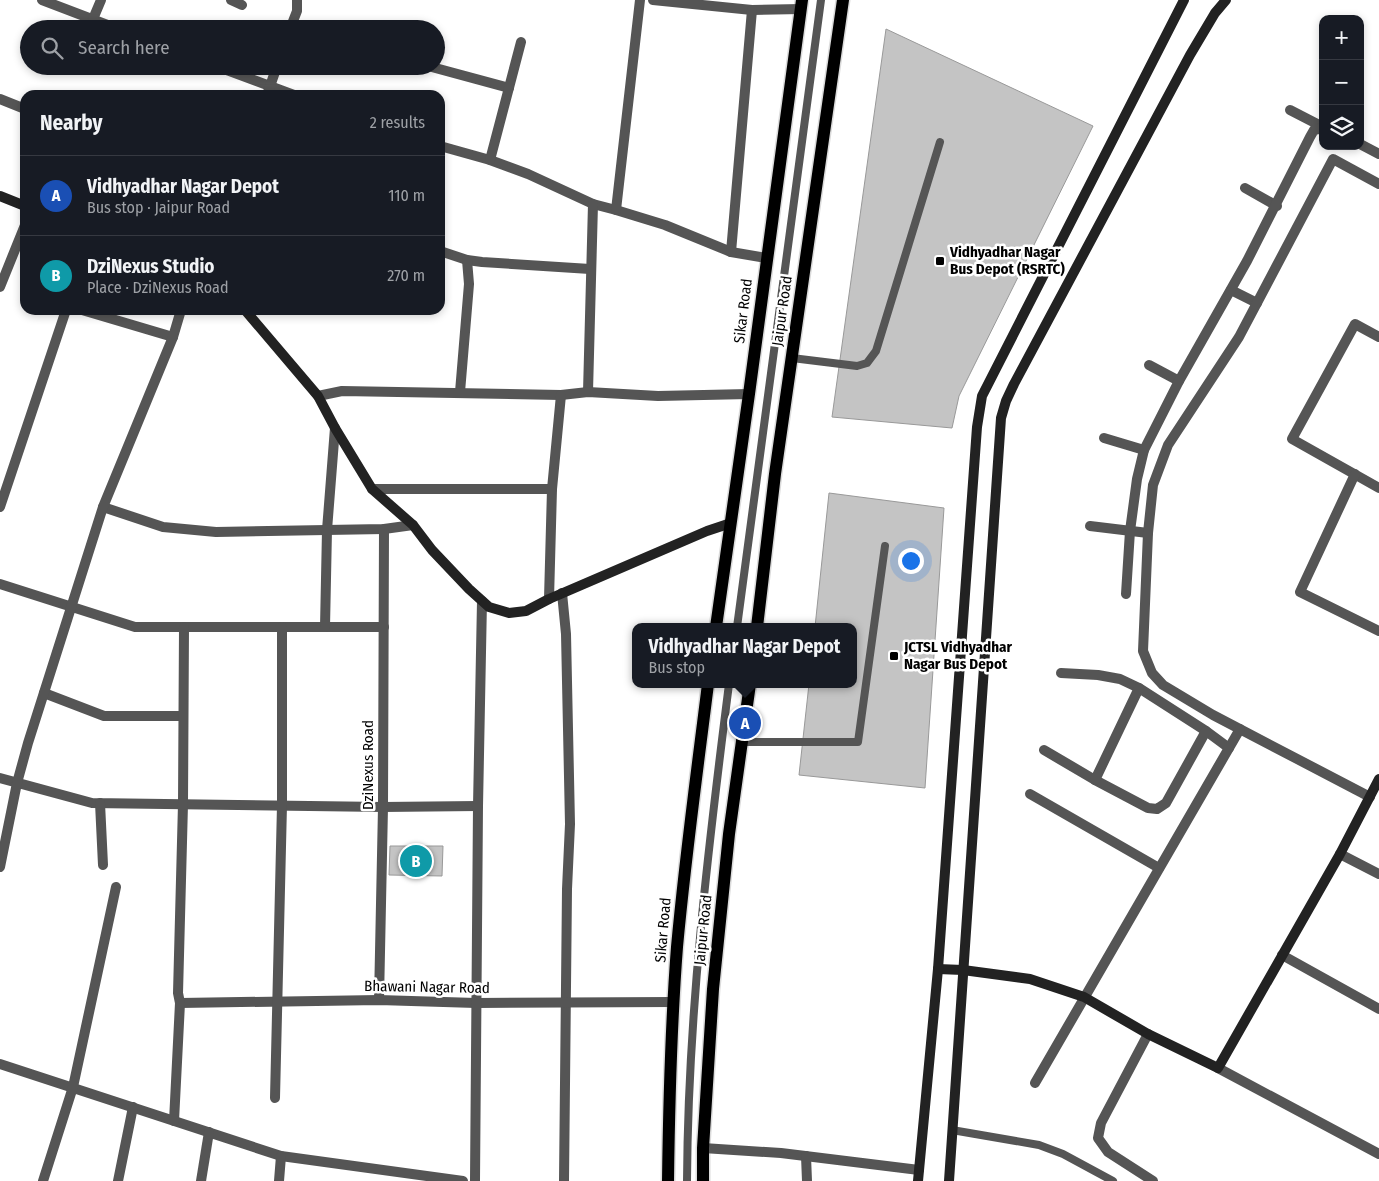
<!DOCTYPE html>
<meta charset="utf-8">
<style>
body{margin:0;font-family:"Fira Sans Condensed",sans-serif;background:#242831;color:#f1f3f6}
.controls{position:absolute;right:15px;top:15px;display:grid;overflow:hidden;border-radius:10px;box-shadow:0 2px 8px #0003}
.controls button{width:45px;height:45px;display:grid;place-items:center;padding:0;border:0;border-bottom:1px solid #363941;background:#171b24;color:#f1f3f6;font:25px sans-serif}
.you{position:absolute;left:910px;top:560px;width:18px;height:18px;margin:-12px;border:4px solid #fff;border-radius:50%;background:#1a73e8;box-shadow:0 0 0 8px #1a73e833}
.badge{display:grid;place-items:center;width:32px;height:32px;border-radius:50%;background:#858687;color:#fff;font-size:16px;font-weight:700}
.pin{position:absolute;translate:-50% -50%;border:2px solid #fff;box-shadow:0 1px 5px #0006}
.popup{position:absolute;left:632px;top:623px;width:225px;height:65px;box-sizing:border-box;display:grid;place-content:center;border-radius:10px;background:#171b24;filter:drop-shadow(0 1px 4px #0005);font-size:16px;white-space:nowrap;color:#9ea1a6}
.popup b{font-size:19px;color:#f1f3f6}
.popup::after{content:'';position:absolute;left:50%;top:100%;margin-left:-10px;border:10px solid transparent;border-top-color:#171b24}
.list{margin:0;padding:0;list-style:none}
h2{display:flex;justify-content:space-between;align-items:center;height:65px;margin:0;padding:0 20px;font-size:21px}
h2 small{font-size:16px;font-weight:400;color:#9ea1a6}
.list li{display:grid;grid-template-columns:32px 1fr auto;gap:15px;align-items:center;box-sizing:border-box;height:80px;padding:0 20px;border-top:1px solid #363941}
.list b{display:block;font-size:19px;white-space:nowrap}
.list p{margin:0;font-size:16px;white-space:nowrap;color:#9ea1a6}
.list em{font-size:16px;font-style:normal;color:#9ea1a6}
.icon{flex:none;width:28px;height:28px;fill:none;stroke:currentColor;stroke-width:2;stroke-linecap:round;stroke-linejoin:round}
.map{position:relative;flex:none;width:1379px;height:1181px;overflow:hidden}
.search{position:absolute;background:#171b24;box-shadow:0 2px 8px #0003;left:20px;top:20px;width:425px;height:55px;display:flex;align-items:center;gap:12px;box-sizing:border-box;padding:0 18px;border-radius:28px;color:#9ea1a6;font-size:19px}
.panel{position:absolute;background:#171b24;box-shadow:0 2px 8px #0003;left:20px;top:90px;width:425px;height:225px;border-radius:15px}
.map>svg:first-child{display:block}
</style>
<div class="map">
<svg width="1379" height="1181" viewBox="0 0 1379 1181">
<rect width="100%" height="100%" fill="#fff"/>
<g fill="#c4c4c4" stroke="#999">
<polygon points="886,29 1093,126 959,396 952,428 832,417"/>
<polygon points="829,493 944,508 925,788 799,775 809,684 854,684 854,627 815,627"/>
<polygon points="390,846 443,846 442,876 389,875"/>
</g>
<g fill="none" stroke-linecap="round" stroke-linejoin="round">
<defs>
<g id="primary">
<polyline points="716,627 749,394 802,0"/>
<polyline points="757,627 775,474 843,0"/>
<path d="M 668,1181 C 669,1103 671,1025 677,947 C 685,859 697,772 708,684"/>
<polyline points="703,1181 703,1148 713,989 729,834 750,684"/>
</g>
</defs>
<use href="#primary" stroke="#dbdbdb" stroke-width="15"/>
<g stroke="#555" stroke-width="8">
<polyline points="792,358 857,366 867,363 876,351 940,142"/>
<polyline points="737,627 821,0"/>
<polyline points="741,742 858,742 885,546"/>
<polyline points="952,1130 1039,1145 1063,1154 1113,1181"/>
<path d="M 687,1181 C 688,1014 708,849 729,684"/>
</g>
<g stroke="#555" stroke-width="10">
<polyline points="42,0 118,29"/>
<polyline points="231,0 242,5"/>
<polyline points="653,0 752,10 801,9"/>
<polyline points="93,19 101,0"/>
<polyline points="290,29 297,11 297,0"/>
<polyline points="216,66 294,95"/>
<polyline points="428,66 509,88"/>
<polyline points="267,95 277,66"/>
<polyline points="0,99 25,109"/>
<polyline points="1290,110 1323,127"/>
<polyline points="1360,144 1379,154"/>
<polyline points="440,146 490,160 528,174 593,204 616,210 665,225 731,252 766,258"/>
<polyline points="490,160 521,42"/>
<polyline points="1245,188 1277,206"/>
<polyline points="616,210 640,0"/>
<polyline points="440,251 467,260 482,262 590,269"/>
<polyline points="731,252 752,10"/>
<polyline points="0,287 25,225"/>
<polyline points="1231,290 1257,303"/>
<polyline points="82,310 173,337"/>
<polyline points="1379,337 1355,324 1292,439 1379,488"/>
<polyline points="1149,365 1179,381"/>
<polyline points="460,392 469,284 467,260"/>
<polyline points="588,392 593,204"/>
<polyline points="318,396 342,391 561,395 588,392 658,396 749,394"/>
<polyline points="1104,438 1144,450"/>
<polyline points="1355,474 1300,592 1379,631"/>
<polyline points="372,489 552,489"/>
<polyline points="0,507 66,310"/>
<polyline points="103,507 163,527 216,532 384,529 413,525"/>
<polyline points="1090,526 1148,533"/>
<polyline points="0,584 135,627 384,627"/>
<polyline points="562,593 566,634 570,824 567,889 564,1181"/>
<polyline points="1126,594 1130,531 1137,479 1144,450 1179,381 1247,261 1310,137 1314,130 1323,128"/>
<polyline points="549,599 552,489 561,395"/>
<polyline points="325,627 327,530 335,428"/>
<polyline points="1061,673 1098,675 1120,679 1139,688 1206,731 1229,748"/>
<polyline points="44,693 104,716 183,716"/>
<polyline points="1044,750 1095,780 1148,808 1157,809 1166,803 1206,731"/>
<polyline points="0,778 92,803 383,807 478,806"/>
<polyline points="1095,780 1139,688"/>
<polyline points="1030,794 1159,868"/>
<polyline points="1370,797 1213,715 1163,685 1152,673 1143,651 1148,533 1153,485 1168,445 1239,337 1333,159 1379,184"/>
<polyline points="100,803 103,865"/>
<polyline points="1340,854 1379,874"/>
<polyline points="0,867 17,783 28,743 103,507 173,337 181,310"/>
<polyline points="1282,955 1379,1009"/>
<polyline points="379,1000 383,807 384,529"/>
<polyline points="180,1003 379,1000 476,1003 673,1002"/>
<polyline points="1148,1034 1101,1123 1098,1138 1108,1152 1153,1181"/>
<polyline points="0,1064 281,1156 463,1181"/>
<polyline points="1218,1068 1379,1154"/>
<polyline points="1035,1083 1240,729"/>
<polyline points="275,1098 282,805 282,627"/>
<polyline points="174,1121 180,1003 178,993 183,804 184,627"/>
<polyline points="703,1148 781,1153 919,1170"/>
<polyline points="806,1156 807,1181"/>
<polyline points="43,1181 73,1087 116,887"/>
<polyline points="118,1181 133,1107"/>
<polyline points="201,1181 209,1132"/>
<polyline points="279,1181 281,1156"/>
<polyline points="475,1181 478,806 482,601"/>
</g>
<g stroke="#222" stroke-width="10">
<polyline points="0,196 25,206"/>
<polyline points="245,310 318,396 335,428 372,489 413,525 432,550 469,589 489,607 509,613 526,611 549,599 707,531 731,523"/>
<polyline points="938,969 963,970 1030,979 1084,997 1148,1034 1218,1068 1340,854 1379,779"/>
<polyline points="918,1181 938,969 977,427 982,396 1184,0"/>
<polyline points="949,1181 1001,418 1006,401 1014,384 1190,55 1215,13 1226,0"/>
</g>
<use href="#primary" stroke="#000" stroke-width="12"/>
</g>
<g fill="#000" stroke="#fff" stroke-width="2">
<rect x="935" y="256" width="10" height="10" rx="2.5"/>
<rect x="889" y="651" width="10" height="10" rx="2.5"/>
</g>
<g text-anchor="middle" stroke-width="5" stroke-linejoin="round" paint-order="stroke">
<g font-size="15" font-weight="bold" fill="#000" stroke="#fff" text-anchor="start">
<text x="950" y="257">Vidhyadhar Nagar<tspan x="950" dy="17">Bus Depot (RSRTC)</tspan></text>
<text x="904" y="652">JCTSL Vidhyadhar<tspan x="904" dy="17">Nagar Bus Depot</tspan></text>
</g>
<g font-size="15" fill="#000" stroke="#fff">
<text transform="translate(743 311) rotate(-83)" y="5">Sikar Road</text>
<text transform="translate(782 311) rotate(-82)" y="5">Jaipur Road</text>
<text transform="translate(368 765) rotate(-90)" y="5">DziNexus Road</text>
<text transform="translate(663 930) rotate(-85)" y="5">Sikar Road</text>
<text transform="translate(703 930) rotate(-84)" y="5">Jaipur Road</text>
<text transform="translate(427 987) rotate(1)" y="5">Bhawani Nagar Road</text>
</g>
</g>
</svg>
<div class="controls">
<button>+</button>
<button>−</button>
<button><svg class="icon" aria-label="layers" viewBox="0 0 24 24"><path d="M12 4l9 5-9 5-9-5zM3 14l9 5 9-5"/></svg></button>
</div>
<div class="you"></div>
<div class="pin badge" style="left:745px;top:723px;background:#1a4fb4">A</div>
<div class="popup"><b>Vidhyadhar Nagar Depot</b>Bus stop</div>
<div class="pin badge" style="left:416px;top:861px;background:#0f9aa8">B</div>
<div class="search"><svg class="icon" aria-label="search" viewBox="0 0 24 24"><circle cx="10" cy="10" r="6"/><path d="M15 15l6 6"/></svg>Search here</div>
<section class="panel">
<h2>Nearby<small>2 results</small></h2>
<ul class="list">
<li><span class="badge" style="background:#1a4fb4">A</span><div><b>Vidhyadhar Nagar Depot</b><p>Bus stop · Jaipur Road</p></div><em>110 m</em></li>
<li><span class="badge" style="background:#0f9aa8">B</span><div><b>DziNexus Studio</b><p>Place · DziNexus Road</p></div><em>270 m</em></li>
</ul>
</section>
</div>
